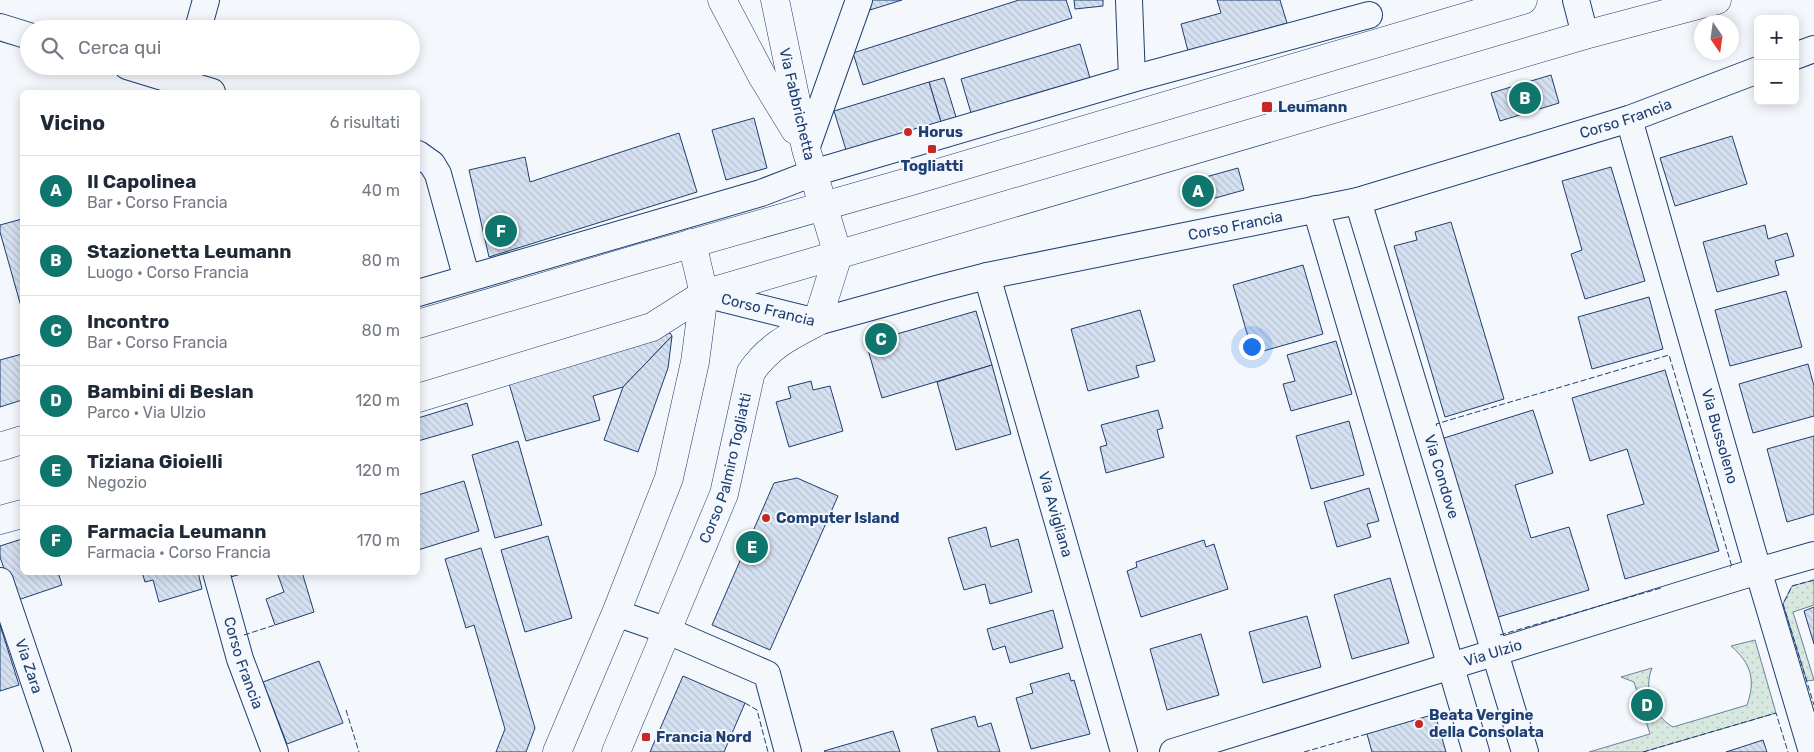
<!DOCTYPE html>
<html lang="it">
<meta charset="utf-8">
<style>
body{margin:0;font-family:Rubik,sans-serif;background:#f2f2f3;color:#1f2937}
.controls{position:absolute;right:15px;top:15px;display:grid;overflow:hidden;border-radius:8px;box-shadow:0 2px 12px #0003}
.controls button{width:45px;height:45px;display:grid;place-items:center;padding:0;border:0;border-bottom:1px solid #e0e1e3;background:#fff;color:#1f2937;font:25px sans-serif}
.compass{position:absolute;left:1694px;top:15px;width:45px;height:45px;border-radius:50%;background:#fff;box-shadow:0 2px 12px #0003;rotate:167deg}
.you{position:absolute;left:1251px;top:346px;width:18px;height:18px;margin:-12px;border:4px solid #fff;border-radius:50%;background:#1a73e8;box-shadow:0 0 0 8px #1a73e833}
.badge{display:grid;place-items:center;width:32px;height:32px;border-radius:50%;background:#0f766e;color:#fff;font-size:16px;font-weight:700}
.pin{position:absolute;translate:-50% -50%;border:2px solid #fff;box-shadow:0 1px 5px #0006}
.list{margin:0;padding:0;list-style:none}
h2{display:flex;justify-content:space-between;align-items:center;height:65px;margin:0;padding:0 20px;font-size:21px}
h2 small{font-size:16px;font-weight:400;color:#747a83}
.list li{display:grid;grid-template-columns:32px 1fr auto;gap:15px;align-items:center;box-sizing:border-box;height:70px;padding:0 20px;border-top:1px solid #e0e1e3}
.list b{display:block;font-size:19px;white-space:nowrap}
.list p{margin:0;font-size:16px;white-space:nowrap;color:#747a83}
.list em{font-size:16px;font-style:normal;color:#747a83}
.icon{flex:none;width:28px;height:28px;fill:none;stroke:currentColor;stroke-width:2;stroke-linecap:round;stroke-linejoin:round}
.map{position:relative;flex:none;width:1814px;height:752px;overflow:hidden}
.search{position:absolute;background:#fff;box-shadow:0 2px 12px #0003;left:20px;top:20px;width:400px;height:55px;display:flex;align-items:center;gap:12px;box-sizing:border-box;padding:0 18px;border-radius:28px;color:#747a83;font-size:19px}
.panel{position:absolute;background:#fff;box-shadow:0 2px 12px #0003;left:20px;top:90px;width:400px;height:485px;border-radius:8px}
.map>svg:first-child{display:block}
</style>
<div class="map">
<svg width="1814" height="752" viewBox="0 0 1814 752">
<defs>
<pattern id="grass-dots" width="8" height="8" patternUnits="userSpaceOnUse" patternTransform="scale(1.25)"><rect width="8" height="8" fill="#d7e8df"/><path d="M2 2h.1M6 6h.1" fill="none" stroke="#b8c8c3" stroke-width="1.8" stroke-linecap="round"/></pattern>
<pattern id="building-back-hatch" width="6" height="6" patternUnits="userSpaceOnUse" patternTransform="scale(1.25)"><rect width="6" height="6" fill="#d5e0f0"/><path d="M-1 5l2 2M0 0l6 6M5-1l2 2" fill="none" stroke="#b6c1d1"/></pattern>
</defs>
<rect width="100%" height="100%" fill="#f4f7fb"/>
<g fill="url(#grass-dots)" stroke="#687fa3">
<polygon points="1814,580 1814,605 1793,612 1814,680 1807,681 1783,604 1792,586"/>
<path d="M 1755,640 L 1776,713 L 1643,752 L 1589,752 L 1650,734 L 1634,682 L 1621,677 L 1652,668 C 1643,690 1653,716 1673,727 L 1747,705 C 1756,680 1751,663 1731,646 Z"/>
</g>
<g fill="url(#building-back-hatch)" stroke="#1d3f73">
<polygon points="872,0 902,0 870,10"/>
<polygon points="1019,0 1066,0 1072,18 863,85 853,53"/>
<polygon points="1074,0 1103,0 1103,6 1075,9"/>
<polygon points="1217,0 1280,0 1287,23 1188,51 1181,24 1221,13"/>
<polygon points="1080,44 1090,78 971,113 961,79"/>
<polygon points="1551,75 1559,103 1500,121 1491,93"/>
<polygon points="944,78 956,117 941,122 929,82"/>
<polygon points="929,82 941,122 846,150 834,111"/>
<polygon points="754,118 767,168 726,180 712,130"/>
<polygon points="679,133 697,192 489,257 469,170 525,157 530,182"/>
<polygon points="1732,136 1747,184 1675,206 1660,158"/>
<polygon points="1611,167 1645,281 1585,299 1571,254 1582,250 1562,181"/>
<polygon points="1238,168 1244,190 1201,202 1195,180"/>
<polygon points="22,219 22,310 0,232 0,225"/>
<polygon points="1451,222 1504,399 1445,417 1394,246 1417,240 1415,232"/>
<polygon points="1765,225 1768,239 1787,233 1794,256 1775,261 1779,275 1717,292 1703,242"/>
<polygon points="1303,265 1323,334 1253,354 1233,285"/>
<polygon points="1786,291 1802,347 1730,366 1715,310"/>
<polygon points="1649,297 1663,349 1592,369 1578,317"/>
<polygon points="1140,310 1155,361 1136,366 1139,377 1088,391 1071,329"/>
<polygon points="976,311 992,365 882,398 866,343"/>
<polygon points="670,333 672,336 623,387 593,396 600,420 526,441 508,380"/>
<polygon points="672,336 668,368 638,452 604,440 623,387"/>
<polygon points="1336,341 1352,394 1291,411 1283,384 1295,381 1287,355"/>
<polygon points="22,354 22,400 0,407 0,360"/>
<polygon points="1808,364 1814,386 1814,416 1753,433 1739,384"/>
<polygon points="992,365 1011,434 956,450 937,382"/>
<polygon points="1665,370 1719,551 1625,579 1607,515 1644,504 1627,449 1590,461 1572,398"/>
<polygon points="811,381 813,390 830,386 843,431 789,447 776,402 791,398 788,387"/>
<polygon points="467,403 473,425 418,441 418,418"/>
<polygon points="1158,410 1163,428 1157,430 1164,457 1106,473 1100,447 1107,445 1101,425"/>
<polygon points="1533,410 1553,473 1515,485 1531,538 1569,527 1589,590 1495,618 1441,439"/>
<polygon points="1349,421 1364,475 1311,489 1296,436"/>
<polygon points="1814,436 1814,514 1787,522 1767,449"/>
<polygon points="518,441 542,525 495,538 472,455"/>
<polygon points="797,478 838,496 770,650 712,625 774,483"/>
<polygon points="464,481 479,531 418,550 418,495"/>
<polygon points="1369,488 1379,521 1367,524 1371,537 1337,547 1324,502"/>
<polygon points="986,527 991,547 1018,539 1032,592 990,604 985,584 964,590 948,538"/>
<polygon points="548,536 572,618 525,632 501,550"/>
<polygon points="22,539 22,572 58,572 62,585 15,601 0,557 0,546"/>
<polygon points="1204,540 1206,547 1214,544 1228,589 1141,617 1127,571 1137,567 1136,562"/>
<polygon points="481,548 535,728 526,752 496,752 505,729 474,625 466,628 445,559"/>
<polygon points="142,572 198,572 202,589 159,602 153,580 145,582"/>
<polygon points="226,572 248,572 227,578"/>
<polygon points="277,572 302,572 314,612 275,625 266,599 284,592"/>
<polygon points="1390,578 1409,643 1352,659 1334,595"/>
<polygon points="1814,607 1814,644 1804,611"/>
<polygon points="1053,610 1063,648 1010,663 1005,646 993,650 987,629"/>
<polygon points="1307,616 1321,667 1263,683 1249,632"/>
<polygon points="0,625 19,685 0,691"/>
<polygon points="1201,634 1219,695 1167,710 1150,649"/>
<polygon points="319,661 343,723 287,744 263,682"/>
<polygon points="1069,673 1071,681 1074,680 1090,734 1031,749 1016,698 1033,693 1030,684"/>
<polygon points="683,676 745,703 724,752 650,752"/>
<polygon points="1435,714 1446,752 1372,752 1367,734"/>
<polygon points="975,716 978,727 991,723 1000,752 938,752 931,729"/>
<polygon points="893,731 900,752 825,752 824,751"/>
<polygon points="1763,740 1767,752 1726,752"/>
</g>
<g fill="none" stroke-linecap="round" stroke-linejoin="round">
<defs>
<g id="street">
<polyline points="1129,0 1132,79"/>
<polyline points="1576,0 1585,35"/>
<polyline points="0,27 29,36"/>
<polyline points="198,29 206,0"/>
<polyline points="1795,56 1814,49"/>
<polyline points="127,66 212,92"/>
<path id="s1" d="M 1629,119 L 1753,553 L 1812,752"/>
<polyline points="806,149 859,0"/>
<polyline points="418,154 432,164 438,174 463,265 469,278"/>
<path id="s2" d="M 1358,201 L 1525,752"/>
<polyline points="1316,209 1476,752"/>
<path id="s3" d="M 987,276 L 1124,752"/>
<polyline points="418,293 761,193 813,173 1132,79 1369,15"/>
<path id="s4" d="M 704,294 L 817,322 L 940,288 L 987,276 L 1358,201 L 1629,119 L 1758,70"/>
<path id="s5" d="M 216,572 L 240,659 L 275,752"/>
<path id="s6" d="M 0,581 L 58,752"/>
<polyline points="616,613 668,631 767,674 788,752"/>
<path id="s7" d="M 1173,752 L 1758,571 L 1814,555"/>
</g>
<g id="secondary">
<polyline points="722,0 762,76 795,130"/>
<polyline points="557,752 616,613 669,478 695,362 704,294 692,243"/>
<path id="s8" d="M 616,752 L 724,494 L 751,372 C 769,346 790,336 817,322 L 838,255 L 806,149 L 775,0"/>
</g>
<g id="primary">
<polyline points="418,324 634,260 908,182 1523,0"/>
<polyline points="418,398 652,327 704,294 1585,35 1717,0"/>
<polyline points="0,447 22,440"/>
<polyline points="0,520 22,514"/>
</g>
</defs>
<use href="#street" stroke="#1d3f73" stroke-width="28"/>
<use href="#secondary" stroke="#1d3f73" stroke-width="29"/>
<use href="#primary" stroke="#1d3f73" stroke-width="29"/>
<use href="#street" stroke="#f4f7fb" stroke-width="26"/>
<use href="#secondary" stroke="#f4f7fb" stroke-width="28"/>
<use href="#primary" stroke="#f4f7fb" stroke-width="28"/>
<g stroke="#1d3f73" stroke-width="1" stroke-dasharray="6 2.5" stroke-linecap="butt">
<polyline points="1437,426 1436,424 1669,355 1732,567 1730,567"/>
<polyline points="1814,580 1792,586 1783,604 1814,705"/>
<polyline points="244,635 275,625"/>
<polyline points="1500,635 1661,588"/>
<polyline points="745,703 757,710 768,752"/>
<polyline points="346,710 359,752"/>
<polyline points="1304,752 1367,734"/>
<polyline points="1643,752 1776,713 1788,752"/>
</g>
</g>
<g fill="#c62828" stroke="#f4f7fb" stroke-width="2">
<rect x="1261" y="101" width="12" height="12" rx="2.5"/>
<circle cx="908" cy="132" r="5"/>
<rect x="927" y="144" width="10" height="10" rx="2.5"/>
<circle cx="766" cy="518" r="5"/>
<circle cx="1419" cy="724" r="5"/>
<rect x="641" y="732" width="10" height="10" rx="2.5"/>
</g>
<g text-anchor="middle" stroke-width="4" stroke-linejoin="round" paint-order="stroke">
<g font-size="15" fill="#1d3f73" stroke="#f4f7fb">
<text transform="translate(797 104) rotate(77)" y="5">Via Fabbrichetta</text>
<text dy="5" stroke="none"><textPath href="#s4" startOffset="951">Corso Francia</textPath></text>
<text dy="5" stroke="none"><textPath href="#s4" startOffset="546">Corso Francia</textPath></text>
<text dy="5" stroke="none"><textPath href="#s4" startOffset="66">Corso Francia</textPath></text>
<text dy="5" stroke="none"><textPath href="#s1" startOffset="330">Via Bussoleno</textPath></text>
<text dy="5" stroke="none"><textPath href="#s8" startOffset="305">Corso Palmiro Togliatti</textPath></text>
<text dy="5" stroke="none"><textPath href="#s2" startOffset="288">Via Condove</textPath></text>
<text dy="5" stroke="none"><textPath href="#s3" startOffset="248">Via Avigliana</textPath></text>
<text dy="5" stroke="none"><textPath href="#s7" startOffset="335">Via Ulzio</textPath></text>
<text dy="5" stroke="none"><textPath href="#s5" startOffset="95">Corso Francia</textPath></text>
<text dy="5" stroke="none"><textPath href="#s6" startOffset="90">Via Zara</textPath></text>
</g>
<g font-size="15" font-weight="bold" fill="#1d3f73" stroke="#f4f7fb" text-anchor="start">
<text x="1278" y="112">Leumann</text>
<text x="918" y="137">Horus</text>
<text x="932" y="171" text-anchor="middle">Togliatti</text>
<text x="776" y="523">Computer Island</text>
<text x="1429" y="720">Beata Vergine<tspan x="1429" dy="17">della Consolata</tspan></text>
<text x="656" y="742">Francia Nord</text>
</g>
</g>
</svg>
<div class="controls">
<button>+</button>
<button>−</button>
</div>
<svg class="compass" viewBox="-18 -18 36 36"><path d="M0-13l5 13h-10z" fill="#e53935"/><path d="M0 13l5-13h-10z" fill="#747a83"/></svg>
<div class="you"></div>
<div class="pin badge" style="left:1198px;top:191px">A</div>
<div class="pin badge" style="left:1525px;top:98px">B</div>
<div class="pin badge" style="left:881px;top:339px">C</div>
<div class="pin badge" style="left:1647px;top:705px">D</div>
<div class="pin badge" style="left:752px;top:547px">E</div>
<div class="pin badge" style="left:501px;top:231px">F</div>
<div class="search"><svg class="icon" aria-label="search" viewBox="0 0 24 24"><circle cx="10" cy="10" r="6"/><path d="M15 15l6 6"/></svg>Cerca qui</div>
<section class="panel">
<h2>Vicino<small>6 risultati</small></h2>
<ul class="list">
<li><span class="badge">A</span><div><b>Il Capolinea</b><p>Bar · Corso Francia</p></div><em>40 m</em></li>
<li><span class="badge">B</span><div><b>Stazionetta Leumann</b><p>Luogo · Corso Francia</p></div><em>80 m</em></li>
<li><span class="badge">C</span><div><b>Incontro</b><p>Bar · Corso Francia</p></div><em>80 m</em></li>
<li><span class="badge">D</span><div><b>Bambini di Beslan</b><p>Parco · Via Ulzio</p></div><em>120 m</em></li>
<li><span class="badge">E</span><div><b>Tiziana Gioielli</b><p>Negozio</p></div><em>120 m</em></li>
<li><span class="badge">F</span><div><b>Farmacia Leumann</b><p>Farmacia · Corso Francia</p></div><em>170 m</em></li>
</ul>
</section>
</div>
